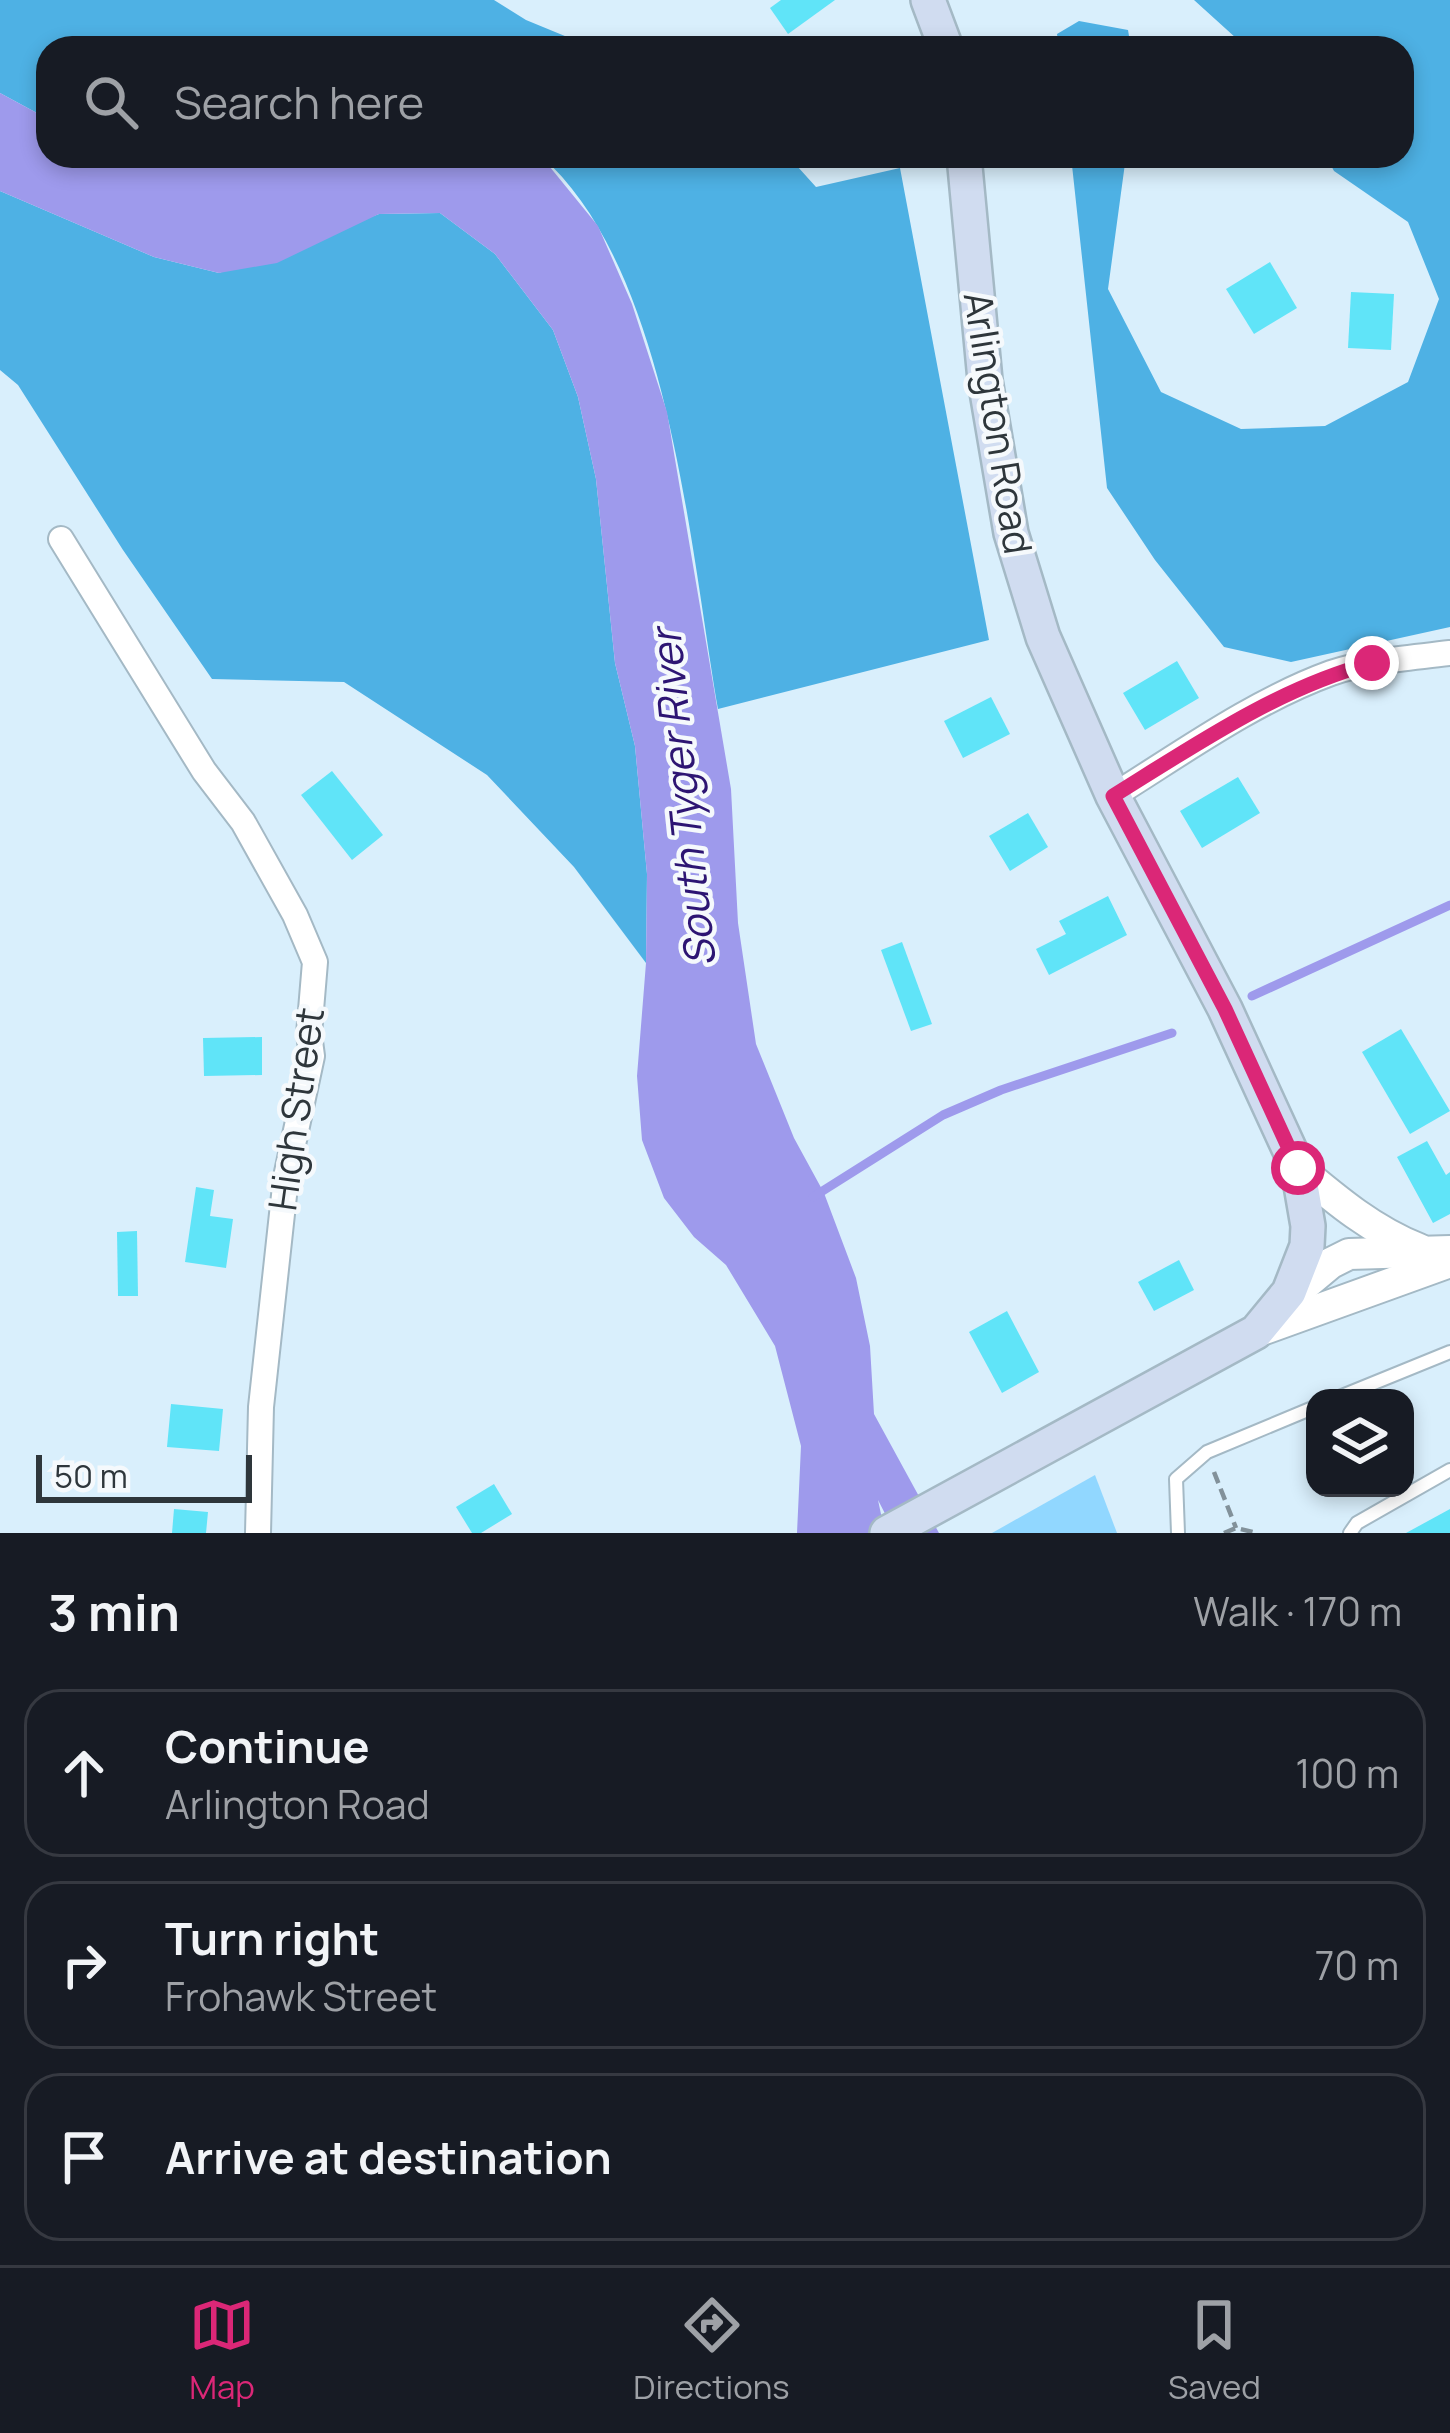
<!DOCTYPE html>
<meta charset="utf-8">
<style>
body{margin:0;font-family:Manrope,sans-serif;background:#242831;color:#f1f3f6}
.controls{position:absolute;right:36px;bottom:36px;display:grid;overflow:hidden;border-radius:24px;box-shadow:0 6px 18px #0003}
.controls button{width:108px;height:108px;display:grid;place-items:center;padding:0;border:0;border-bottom:3px solid #363941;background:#171b24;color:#f1f3f6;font:60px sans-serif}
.scale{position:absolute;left:36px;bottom:30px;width:216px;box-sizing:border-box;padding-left:12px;border:6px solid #2e363b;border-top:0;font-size:33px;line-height:42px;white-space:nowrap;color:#2e363b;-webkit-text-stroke:9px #f5f9fc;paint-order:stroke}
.stop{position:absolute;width:36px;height:36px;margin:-27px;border:9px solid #db2777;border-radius:50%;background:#fff}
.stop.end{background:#db2777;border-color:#fff;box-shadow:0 3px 12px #0008}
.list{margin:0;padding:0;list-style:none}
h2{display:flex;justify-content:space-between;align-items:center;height:156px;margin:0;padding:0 48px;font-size:51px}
h2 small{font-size:39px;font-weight:400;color:#9ea1a6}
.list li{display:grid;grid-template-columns:78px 1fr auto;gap:36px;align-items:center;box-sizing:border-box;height:168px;margin:0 24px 24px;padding:0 24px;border:3px solid #363941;border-radius:36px}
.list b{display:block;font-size:45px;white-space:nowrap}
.list p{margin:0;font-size:39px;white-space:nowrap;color:#9ea1a6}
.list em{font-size:39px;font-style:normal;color:#9ea1a6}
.icon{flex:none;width:66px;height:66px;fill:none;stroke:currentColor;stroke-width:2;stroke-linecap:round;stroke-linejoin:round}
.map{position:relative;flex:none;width:1450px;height:1533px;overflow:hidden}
.search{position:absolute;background:#171b24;box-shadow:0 6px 18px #0003;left:36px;right:36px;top:36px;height:132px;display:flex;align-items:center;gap:30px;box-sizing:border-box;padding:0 42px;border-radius:36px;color:#9ea1a6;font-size:45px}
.sheet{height:732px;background:#171b24}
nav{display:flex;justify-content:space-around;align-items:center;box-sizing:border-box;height:168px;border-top:3px solid #363941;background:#171b24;font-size:33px;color:#9ea1a6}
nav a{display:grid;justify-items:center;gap:6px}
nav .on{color:#db2777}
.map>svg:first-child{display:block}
</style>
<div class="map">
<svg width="1450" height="1533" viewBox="0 0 1450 1533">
<rect width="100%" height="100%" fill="#d9effc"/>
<polygon fill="#91d7ff" points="1095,1475 1117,1533 992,1533"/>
<g fill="#4eb1e4">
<polygon points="0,0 494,0 526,20 594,48 48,48 48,119 0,93"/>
<polygon points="1194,0 1450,0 1450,627 1291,662 1224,647 1155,560 1107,488 1071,156 1126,156 1108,289 1161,392 1241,429 1325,426 1408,382 1439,299 1408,222 1334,171 1326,156 1402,156 1402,48 1247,48"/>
<polygon points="1079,21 1128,30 1131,48 1059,48 1057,34"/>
<path d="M 541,156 L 788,156 L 816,187 L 900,168 L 989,640 L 718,709 C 690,548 669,268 541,156 Z"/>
<polygon points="0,191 154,257 219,273 379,214 440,213 495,254 553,330 578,397 596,479 615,663 635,746 647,874 646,963 574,867 487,775 344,682 212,679 123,550 18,385 0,370"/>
</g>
<polygon fill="#9e9aec" points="0,93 48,119 48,156 541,156 598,226 632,304 667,412 731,789 738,923 756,1044 794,1138 824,1193 856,1278 870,1346 874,1414 939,1533 895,1533 878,1500 885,1533 797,1533 801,1446 775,1346 726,1265 694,1237 664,1198 642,1140 637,1076 646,963 647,874 635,746 615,663 596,479 578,397 553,330 495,254 440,213 379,214 277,263 219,273 154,257 0,191"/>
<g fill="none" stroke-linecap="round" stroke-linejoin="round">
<g stroke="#9e9aec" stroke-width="9">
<polyline points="1252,996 1450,905"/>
<polyline points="813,1197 943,1115 1001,1090 1172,1033"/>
</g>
</g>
<g fill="#60e4f8">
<polygon points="781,0 835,0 788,34 770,8"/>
<polygon points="1270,262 1297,308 1254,334 1226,289"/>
<polygon points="1351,292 1394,294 1391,350 1348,348"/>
<polygon points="1177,661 1199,698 1145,730 1123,693"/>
<polygon points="991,697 1010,734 963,758 944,721"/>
<polygon points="332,771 383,835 352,860 301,795"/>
<polygon points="1238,777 1260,813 1202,848 1180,811"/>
<polygon points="1028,813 1048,847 1010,871 989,836"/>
<polygon points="1108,896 1127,935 1049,975 1036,949 1066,934 1059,921"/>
<polygon points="902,942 932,1024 911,1031 881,950"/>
<polygon points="1401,1029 1450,1111 1410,1134 1362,1052"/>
<polygon points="262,1037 262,1075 204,1076 203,1038"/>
<polygon points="1427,1141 1446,1175 1450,1172 1450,1214 1433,1223 1397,1157"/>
<polygon points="196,1187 214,1190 210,1216 233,1219 226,1268 185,1262"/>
<polygon points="137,1231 138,1296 118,1296 117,1232"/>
<polygon points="1179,1260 1194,1290 1154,1311 1138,1282"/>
<polygon points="1007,1311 1039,1372 1002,1393 969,1332"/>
<polygon points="171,1404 223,1409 219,1451 167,1447"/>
<polygon points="494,1484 512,1514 481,1533 472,1533 456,1507"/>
<polygon points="174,1509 208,1512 206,1533 172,1533"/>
<polygon points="1450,1509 1450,1533 1406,1533"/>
</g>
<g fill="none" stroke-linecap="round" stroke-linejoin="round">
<defs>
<g id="service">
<polyline points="1337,1398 1450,1352"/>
<polyline points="1178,1533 1176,1479 1207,1452 1315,1407"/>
<polyline points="1350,1533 1357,1523 1450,1470"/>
</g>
<g id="minor">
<polyline points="61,539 204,771 243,822 295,915 315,962 309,1034 312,1056 286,1177 261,1407 258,1533"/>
<path d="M 1113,796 C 1182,753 1254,701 1331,673 C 1369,660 1411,658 1450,653"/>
</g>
<g id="tertiary">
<path d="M 1298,1168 C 1336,1200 1373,1231 1419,1249"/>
<polyline points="1283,1303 1331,1263 1349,1254 1450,1251"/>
<polyline points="1256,1332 1450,1262"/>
</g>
<g id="secondary">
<polyline points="928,0 946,48"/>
<polyline points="887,1533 1256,1332 1289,1292 1307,1246 1308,1226 1298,1168 1225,1009 1113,796 1043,637 1011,533 985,380 964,156"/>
</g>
</defs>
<use href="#service" stroke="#a4b9c5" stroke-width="16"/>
<use href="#minor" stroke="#a4b9c5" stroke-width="28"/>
<use href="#tertiary" stroke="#a4b9c5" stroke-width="34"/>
<use href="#secondary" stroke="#a4b9c5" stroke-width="38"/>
<g stroke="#82919a" stroke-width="4.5" stroke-dasharray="12 6" stroke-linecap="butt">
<polyline points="1214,1472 1236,1528"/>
<polyline points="1224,1533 1236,1528 1257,1533"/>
</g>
<use href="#service" stroke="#fff" stroke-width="12"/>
<use href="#minor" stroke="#fff" stroke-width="24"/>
<use href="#tertiary" stroke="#fff" stroke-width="30"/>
<use href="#secondary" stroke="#d0dcf0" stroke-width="33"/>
</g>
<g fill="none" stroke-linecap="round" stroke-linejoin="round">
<path stroke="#db2777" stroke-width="15" d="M 1298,1168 L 1225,1009 L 1113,796 C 1195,745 1278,688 1372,663"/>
</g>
<g text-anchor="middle" stroke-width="9" stroke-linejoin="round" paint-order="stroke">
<g font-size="39" fill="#2e363b" stroke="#f5f9fc">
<text transform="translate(998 423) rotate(81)" y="14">Arlington Road</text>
<text transform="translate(296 1109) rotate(-82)" y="14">High Street</text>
</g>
<g font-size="42" font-style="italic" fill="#2d1573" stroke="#f5f9fc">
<text transform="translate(683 798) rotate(-96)" y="15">South Tyger River</text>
</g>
</g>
</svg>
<div class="controls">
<button><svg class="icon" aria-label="layers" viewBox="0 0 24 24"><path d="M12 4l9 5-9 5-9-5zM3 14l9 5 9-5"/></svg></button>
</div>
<div class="scale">50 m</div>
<div class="stop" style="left:1298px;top:1168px"></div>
<div class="stop end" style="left:1372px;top:663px"></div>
<div class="search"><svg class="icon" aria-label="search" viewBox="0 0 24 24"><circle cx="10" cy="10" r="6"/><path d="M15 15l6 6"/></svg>Search here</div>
</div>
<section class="sheet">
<h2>3 min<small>Walk · 170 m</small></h2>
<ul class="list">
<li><svg class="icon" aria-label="ahead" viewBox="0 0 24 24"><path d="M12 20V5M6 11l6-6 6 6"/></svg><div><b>Continue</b><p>Arlington Road</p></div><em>100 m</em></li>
<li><svg class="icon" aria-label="right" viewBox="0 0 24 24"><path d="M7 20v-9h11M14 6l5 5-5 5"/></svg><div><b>Turn right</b><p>Frohawk Street</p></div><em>70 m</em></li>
<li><svg class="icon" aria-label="arrive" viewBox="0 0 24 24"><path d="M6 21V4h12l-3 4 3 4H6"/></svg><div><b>Arrive at destination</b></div></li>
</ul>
</section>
<nav>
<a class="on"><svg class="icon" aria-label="map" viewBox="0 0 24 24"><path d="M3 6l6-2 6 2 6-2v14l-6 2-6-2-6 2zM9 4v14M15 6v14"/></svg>Map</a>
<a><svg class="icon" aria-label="directions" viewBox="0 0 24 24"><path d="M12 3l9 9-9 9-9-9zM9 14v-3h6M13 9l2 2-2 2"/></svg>Directions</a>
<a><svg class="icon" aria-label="saved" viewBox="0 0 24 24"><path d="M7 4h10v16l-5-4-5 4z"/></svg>Saved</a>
</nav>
